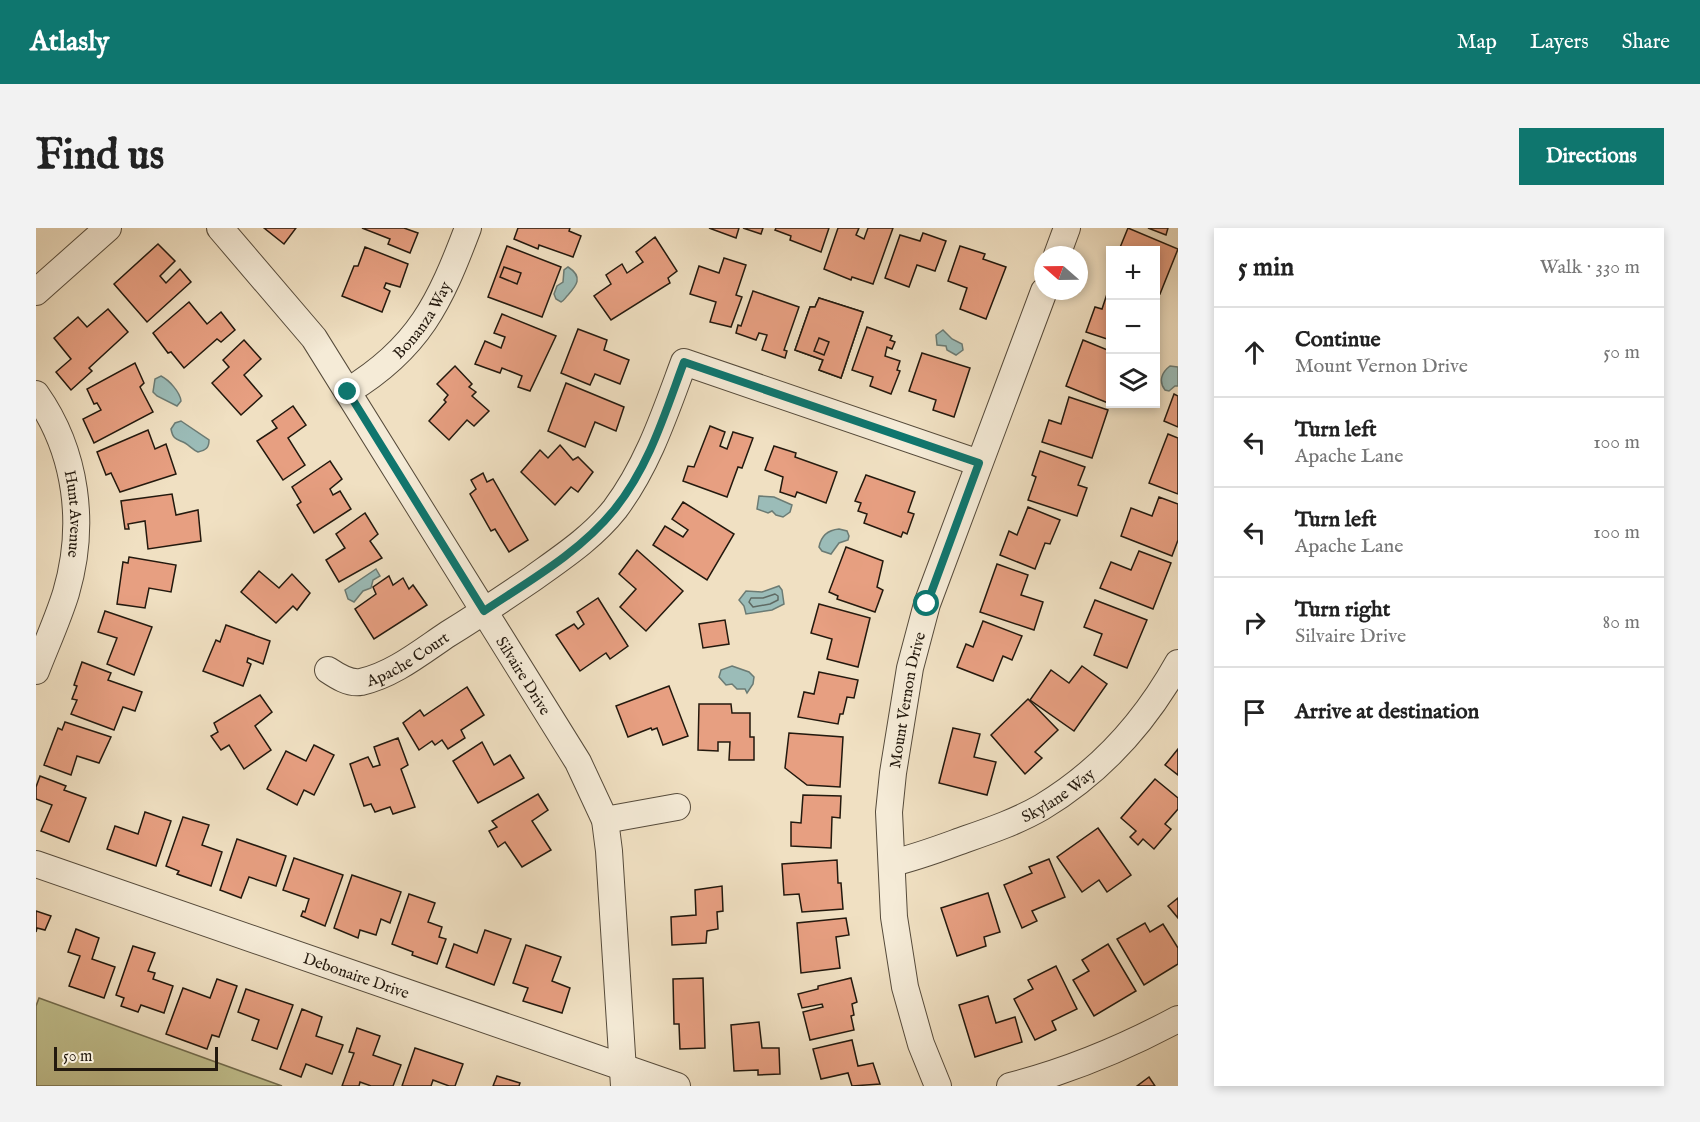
<!DOCTYPE html>
<meta charset="utf-8">
<style>
body{margin:0;font-family:"IM FELL English",serif;background:#f2f2f2;color:#222}
.controls{position:absolute;right:18px;top:18px;display:grid;overflow:hidden;border-radius:0px;box-shadow:0 3px 9px #0003}
.controls button{width:54px;height:54px;display:grid;place-items:center;padding:0;border:0;border-bottom:2px solid #e0e0e0;background:#fff;color:#222;font:30px sans-serif}
.compass{position:absolute;left:998px;top:18px;width:54px;height:54px;border-radius:50%;background:#fff;box-shadow:0 3px 9px #0003;rotate:290deg}
.scale{position:absolute;left:18px;bottom:15px;width:164px;box-sizing:border-box;padding-left:6px;border:3px solid #23190e;border-top:0;font-size:16px;line-height:21px;white-space:nowrap;color:#23190e;-webkit-text-stroke:4px #f5ebd7;paint-order:stroke}
.stop{position:absolute;width:18px;height:18px;margin:-14px;border:4px solid #0f766e;border-radius:50%;background:#fff}
.stop.end{background:#0f766e;border-color:#fff;box-shadow:0 2px 6px #0008}
.list{margin:0;padding:0;list-style:none}
h2{display:flex;justify-content:space-between;align-items:center;height:78px;margin:0;padding:0 24px;font-size:26px}
h2 small{font-size:20px;font-weight:400;color:#767676}
.list li{display:grid;grid-template-columns:39px 1fr auto;gap:18px;align-items:center;box-sizing:border-box;height:90px;padding:0 24px;border-top:2px solid #e0e0e0}
.list b{display:block;font-size:22px;white-space:nowrap}
.list p{margin:0;font-size:20px;white-space:nowrap;color:#767676}
.list em{font-size:20px;font-style:normal;color:#767676}
.icon{flex:none;width:33px;height:33px;fill:none;stroke:currentColor;stroke-width:2;stroke-linecap:round;stroke-linejoin:round}
.map{position:relative;flex:none;width:1142px;height:858px;overflow:hidden;border-radius:0px}
header{display:flex;align-items:center;gap:36px;box-sizing:border-box;height:84px;padding:0 30px;background:#0f766e;color:#fff}
header strong{font-size:28px}
nav{display:flex;gap:33px;margin-inline-start:auto;font-size:21px}
.intro{display:flex;align-items:center;justify-content:space-between;box-sizing:border-box;height:144px;padding:0 36px}
h1{margin:0;font-size:42px}
.button{padding:15px 27px;border-radius:0px;background:#0f766e;color:#fff;font-size:21px;font-weight:700}
main{display:flex;gap:36px;padding:0 36px}
aside{flex:1;background:#fff;border-radius:0px;box-shadow:0 3px 9px #0003}
.map>svg:first-child{display:block}
</style>
<header>
<strong>Atlasly</strong>
<nav><a>Map</a><a>Layers</a><a>Share</a></nav>
</header>
<div class="intro"><h1>Find us</h1><a class="button">Directions</a></div>
<main>
<div class="map">
<svg width="1142" height="858" viewBox="0 0 1142 858">
<rect width="100%" height="100%" fill="#f0e0c2"/>
<filter id="stains"><feTurbulence type="fractalNoise" baseFrequency=".00333" numOctaves="4"/><feColorMatrix values="0 0 0 0 .2 0 0 0 0 .09 0 0 0 0 .02 0 0 0 .5 -.17"/></filter>
<radialGradient id="worn" r=".72"><stop offset=".6" stop-color="#630" stop-opacity="0"/><stop offset="1" stop-color="#630" stop-opacity=".3"/></radialGradient>
<polygon fill="#c1c08e" stroke="#726c4e" stroke-width="1.5" points="3,770 246,858 0,858 0,778"/>
<g fill="#9bbcb8" stroke="#6b7b74" stroke-width="1.5">
<path d="M 532,39 C 548,49 540,58 532,67 C 529,70 528,73 525,74 L 520,71 L 518,66 L 521,58 L 527,54 L 528,42 Z"/>
<polygon points="907,102 916,111 926,116 927,122 920,127 911,122 910,118 901,117 900,107"/>
<path d="M 1134,138 L 1142,139 L 1142,158 L 1139,158 L 1133,163 L 1129,162 C 1122,153 1126,144 1134,138 Z"/>
<path d="M 125,148 C 133,152 144,164 145,173 L 141,178 L 121,168 L 117,164 L 119,151 Z"/>
<path d="M 145,193 L 173,212 C 173,220 170,222 162,224 C 157,222 154,218 149,215 C 141,211 137,212 135,201 L 139,195 Z"/>
<polygon points="723,268 738,269 756,277 754,284 747,289 740,287 736,283 732,285 721,281"/>
<path d="M 803,301 L 811,303 L 813,308 L 812,312 L 803,315 L 795,326 L 786,323 L 783,319 C 785,308 792,302 803,301 Z"/>
<polygon points="340,341 344,348 337,352 335,360 327,363 318,374 312,371 309,362"/>
<polygon points="743,358 746,362 748,376 736,382 710,386 708,378 703,372 710,363 726,364"/>
<polygon points="696,438 713,444 718,449 717,456 711,465 709,461 701,461 696,456 690,457 683,449 685,442"/>
</g>
<g fill="none" stroke-linecap="round" stroke-linejoin="round">
<polygon stroke="#5f6a63" stroke-width="1.5" points="739,366 742,368 742,372 734,376 717,379 713,374 715,370 727,370"/>
</g>
<g fill="#e79f81" stroke="#23190e" stroke-width="1.5" fill-rule="evenodd">
<polygon points="228,0 260,0 248,16"/>
<polygon points="326,0 368,0 382,5 374,25 352,16 354,11"/>
<polygon points="482,0 534,0 533,3 545,8 537,29 503,17 502,21 478,11"/>
<polygon points="673,0 703,0 700,10"/>
<polygon points="707,0 727,0 725,6"/>
<polygon points="740,0 793,0 785,24 754,12 755,8 739,2"/>
<polygon points="802,0 823,0 820,7 828,11 832,0 857,0 837,56 816,49 815,52 788,41"/>
<polygon points="1092,0 1142,21 1124,66 1120,64 1120,22 1083,22"/>
<polygon points="1112,0 1132,0 1130,7"/>
<polygon points="887,5 910,13 899,43 881,37 873,59 849,50 864,7 884,13"/>
<polygon points="619,9 641,43 632,50 634,55 575,92 558,68 575,56 570,47 586,36 591,45 607,34 600,24"/>
<polygon points="122,16 139,33 124,48 130,55 144,41 155,54 111,94 78,56"/>
<polygon points="471,18 525,39 506,89 452,69"/>
<polygon points="924,18 949,26 947,31 970,39 950,91 924,81 931,60 912,53"/>
<polygon points="329,19 372,36 364,59 350,55 348,60 354,63 346,84 306,68 318,38 322,38"/>
<polygon points="688,30 710,37 700,67 706,69 695,99 674,94 680,74 654,66 663,38 683,45"/>
<polygon points="468,39 485,45 481,56 464,49"/>
<polygon points="1074,57 1074,112 1050,104 1059,79 1066,81"/>
<polygon points="717,63 763,79 748,122 751,123 749,130 726,122 731,107 723,105 720,112 700,105 702,97 705,98"/>
<path d="M 783,70 L 827,84 L 805,150 L 783,142 L 787,132 L 759,122 L 774,79 L 779,79 ZM 783,110 L 793,114 L 788,127 L 778,123 Z"/>
<polygon points="783,70 827,84 805,150 783,142 787,132 759,122 774,79 779,79"/>
<polygon points="153,74 171,96 185,84 199,102 185,114 181,111 148,140 135,124 132,125 117,105"/>
<polygon points="72,81 92,104 53,140 56,143 35,162 20,144 35,131 18,110 42,89 51,99"/>
<polygon points="466,86 520,108 494,163 482,159 486,148 466,140 464,145 439,136 449,113 465,120 469,109 458,105"/>
<polygon points="831,99 856,108 854,112 859,114 856,121 851,119 849,128 864,133 861,142 864,143 855,166 834,158 837,149 816,142"/>
<polygon points="542,101 571,112 568,122 593,132 584,156 559,146 554,157 525,145"/>
<polygon points="783,110 793,114 788,127 778,123"/>
<polygon points="208,112 225,131 208,147 226,168 205,187 176,155 193,139 187,132"/>
<polygon points="1047,112 1074,123 1074,176 1083,176 1082,179 1030,158"/>
<polygon points="886,125 934,140 918,189 897,182 900,172 873,163"/>
<polygon points="99,135 108,155 104,159 117,184 58,215 47,191 65,182 61,175 58,176 51,161"/>
<polygon points="419,138 436,156 433,159 440,164 436,168 453,183 438,198 431,192 413,212 393,193 410,174 408,172 412,167 401,156"/>
<polygon points="530,155 588,179 580,203 559,194 549,219 512,203"/>
<polygon points="1138,166 1142,168 1142,199 1128,193"/>
<polygon points="1033,169 1072,182 1056,230 1006,214 1013,192 1025,196"/>
<polygon points="257,178 270,197 252,210 269,237 247,252 221,213 241,200 236,193"/>
<polygon points="674,198 689,204 684,218 691,221 697,204 717,210 706,240 702,239 691,269 647,253 652,238 658,239"/>
<polygon points="112,202 119,221 130,216 140,246 84,264 75,245 70,247 61,224"/>
<polygon points="1132,206 1142,210 1142,266 1113,255"/>
<polygon points="524,217 537,232 542,229 557,244 542,264 535,259 519,277 485,244 504,222 512,230"/>
<polygon points="738,218 760,225 759,229 801,244 790,275 761,264 759,269 744,264 747,249 729,242"/>
<polygon points="1004,223 1049,239 1042,257 1051,260 1041,288 992,272 1000,249 996,247"/>
<polygon points="294,233 306,251 294,261 297,267 304,263 315,281 278,305 261,277 265,274 256,259"/>
<polygon points="447,245 451,254 457,251 492,312 473,324 459,301 455,303 434,266 440,261 435,252"/>
<polygon points="830,247 879,264 872,284 878,286 871,306 867,304 865,309 828,295 831,286 822,283 825,275 819,273"/>
<polygon points="136,266 140,287 162,282 165,313 112,321 109,293 92,296 93,301 89,301 85,273"/>
<polygon points="1123,269 1142,276 1142,312 1136,328 1085,308 1095,280 1116,288"/>
<polygon points="647,274 698,306 671,352 617,317 629,298 647,309 652,302 636,291"/>
<polygon points="992,279 1024,292 1014,316 1009,315 999,341 964,327 973,303 981,307"/>
<polygon points="329,285 342,306 334,313 346,330 303,354 290,332 309,320 300,306"/>
<polygon points="810,319 847,333 841,359 847,362 839,384 801,371 802,368 793,364"/>
<polygon points="601,322 647,363 610,403 584,379 600,361 583,346"/>
<polygon points="1103,323 1135,335 1117,381 1064,360 1075,334 1095,342"/>
<polygon points="93,329 140,337 135,364 113,360 109,380 81,376 87,334 92,335"/>
<polygon points="961,336 992,347 985,367 1007,374 998,402 944,384"/>
<polygon points="223,343 243,360 256,346 274,365 261,382 257,378 240,395 205,364"/>
<polygon points="353,348 357,357 367,350 373,361 377,357 391,377 338,411 319,381 340,366 337,359"/>
<polygon points="562,370 592,418 574,431 570,425 544,443 520,407 538,396 542,401 548,396 541,384"/>
<polygon points="1059,372 1111,392 1091,440 1058,427 1066,406 1048,399"/>
<polygon points="783,376 834,390 822,439 791,431 796,411 775,405"/>
<polygon points="69,383 116,399 98,447 71,436 81,410 62,404"/>
<polygon points="689,392 693,416 667,420 663,396"/>
<polygon points="947,393 986,408 976,432 967,428 957,453 921,439 930,416 937,419"/>
<polygon points="190,397 234,413 227,436 212,430 211,434 215,436 207,458 167,443 180,412 184,414"/>
<polygon points="46,434 75,445 72,452 106,464 99,483 87,479 78,502 35,486 41,472 36,471 41,458 38,457"/>
<polygon points="1046,438 1071,456 1038,503 994,472 1015,442 1033,455"/>
<polygon points="783,444 822,452 818,470 811,469 807,486 804,486 802,496 762,489 768,464 778,466"/>
<polygon points="633,458 652,508 627,517 621,500 616,502 615,500 592,509 580,478"/>
<polygon points="431,459 448,487 425,502 429,510 412,521 406,512 399,517 396,513 383,522 367,495 384,482 388,488"/>
<polygon points="224,467 236,484 219,498 235,522 208,541 193,517 185,522 175,508 182,504 178,495"/>
<polygon points="992,471 1022,502 999,524 1006,530 989,546 955,507"/>
<polygon points="663,476 695,476 696,485 714,485 714,509 718,509 718,532 693,532 694,514 682,514 682,523 662,522"/>
<polygon points="29,494 75,509 63,535 41,528 35,547 8,537 22,500 26,502"/>
<polygon points="917,500 944,506 938,529 960,534 951,567 903,555"/>
<polygon points="753,505 807,509 804,559 771,557 749,540"/>
<polygon points="362,510 372,537 365,541 379,579 357,586 354,579 339,584 335,576 328,578 314,536 332,529 337,539 344,537 338,519"/>
<polygon points="446,514 458,537 474,527 488,550 442,575 417,533"/>
<polygon points="278,517 298,527 278,567 268,562 261,577 231,561 250,523 270,533"/>
<polygon points="1142,521 1142,547 1129,537"/>
<polygon points="4,548 30,558 28,562 50,570 33,614 5,603 16,577 0,571 0,559"/>
<polygon points="1119,551 1142,570 1142,581 1129,596 1135,601 1118,621 1107,611 1102,617 1094,609 1100,603 1085,590"/>
<polygon points="502,566 512,582 496,593 515,622 486,639 469,614 462,619 453,603 461,599 456,593"/>
<polygon points="767,567 805,568 804,590 796,589 795,620 755,618 755,594 765,595"/>
<polygon points="109,584 135,593 120,638 71,621 79,598 102,606"/>
<polygon points="147,589 173,597 166,617 186,624 175,658 141,646 143,643 130,638"/>
<polygon points="1062,600 1095,647 1071,664 1063,652 1046,664 1021,629"/>
<polygon points="201,611 250,628 240,658 213,649 205,670 184,662"/>
<polygon points="258,630 307,647 289,698 265,688 267,683 269,684 273,671 247,662"/>
<polygon points="1013,631 1029,669 996,683 1001,693 986,700 968,657 996,645 993,639"/>
<polygon points="801,632 802,655 805,655 807,681 766,684 763,666 748,667 746,636"/>
<polygon points="316,647 365,664 354,695 345,691 340,707 324,702 322,710 298,700"/>
<polygon points="686,658 687,683 681,684 682,701 671,703 670,715 636,717 635,689 660,687 659,662"/>
<polygon points="952,665 964,704 948,709 950,718 921,728 905,680"/>
<polygon points="373,666 399,675 392,694 406,699 403,709 410,711 401,736 376,727 377,724 356,716"/>
<polygon points="1142,670 1142,690 1132,678"/>
<polygon points="0,683 15,688 9,702 1,700 0,704"/>
<polygon points="810,690 813,707 800,709 804,740 765,745 761,695"/>
<polygon points="1109,695 1114,704 1127,696 1142,720 1142,736 1108,757 1081,711"/>
<polygon points="40,701 63,710 56,731 79,739 68,770 33,758 44,728 32,724"/>
<polygon points="449,702 475,711 458,757 410,739 418,716 441,725"/>
<polygon points="1072,716 1100,763 1058,788 1037,752 1053,743 1046,732"/>
<polygon points="490,717 525,729 516,753 534,760 526,785 487,773 492,760 477,755"/>
<polygon points="97,718 119,725 112,743 119,745 117,751 137,758 128,785 105,777 102,784 85,778 88,770 80,767"/>
<polygon points="1020,738 1041,781 1016,793 1020,802 999,812 978,771 997,761 992,752"/>
<polygon points="667,750 669,820 644,821 643,796 638,796 637,751"/>
<polygon points="815,750 821,774 816,776 818,787 815,788 818,802 774,812 767,784 787,779 786,776 766,780 762,766 782,761 782,758"/>
<polygon points="181,751 201,758 183,809 176,807 171,821 130,806 147,760 174,770"/>
<polygon points="210,761 257,777 241,821 216,812 223,792 202,784"/>
<polygon points="952,768 960,795 979,789 986,814 939,829 923,777"/>
<polygon points="266,781 286,789 280,808 307,817 296,846 270,836 265,849 244,841"/>
<polygon points="723,794 726,820 743,820 744,846 722,847 722,842 698,843 695,797"/>
<polygon points="321,800 344,808 337,827 365,837 357,858 335,858 324,854 323,858 306,858 318,825 313,824"/>
<polygon points="816,812 822,838 837,835 844,856 816,858 812,845 785,851 777,821"/>
<polygon points="379,820 427,836 419,858 413,858 397,852 395,858 366,858"/>
<polygon points="461,848 484,855 483,858 457,858"/>
<polygon points="1113,849 1119,858 1101,858"/>
</g>
<g fill="none" stroke-linecap="round" stroke-linejoin="round">
<defs>
<g id="minor">
<path id="s1" d="M 184,0 L 278,110 L 542,534 L 569,592 L 573,623 L 588,858"/>
<polyline points="1021,27 1031,0"/>
<polyline points="0,64 72,0"/>
<path id="s2" d="M 312,163 C 383,120 404,74 432,0"/>
<path id="s3" d="M 0,166 C 41,224 50,297 30,365 C 22,391 10,417 0,443"/>
<path id="s4" d="M 292,442 C 301,448 313,456 325,454 C 357,447 385,424 412,406 C 441,388 468,370 496,351 C 525,330 556,310 579,281 C 612,237 629,185 648,134 L 943,235"/>
<polyline points="569,592 641,579"/>
<path id="s5" d="M 856,635 C 882,629 905,620 930,611 C 956,602 982,593 1006,579 C 1064,544 1109,494 1142,435"/>
<path id="s6" d="M 0,636 L 641,858"/>
<path id="s7" d="M 902,858 L 885,816 L 869,759 L 858,689 L 853,584 L 857,545 L 874,440 L 891,376 L 1008,63"/>
<path d="M 974,858 C 1033,843 1088,820 1142,791"/>
</g>
</defs>
<use href="#minor" stroke="#564b3b" stroke-width="28"/>
<use href="#minor" stroke="#f5ebd7" stroke-width="26"/>
</g>
<g fill="none" stroke-linecap="round" stroke-linejoin="round">
<path stroke="#0f766e" stroke-width="8" d="M 312,164 L 448,383 C 493,353 543,325 578,282 C 613,239 629,185 648,134 L 943,235 L 891,376"/>
</g>
<g text-anchor="middle" stroke-width="4.5" stroke-linejoin="round" paint-order="stroke">
<g font-size="16" fill="#23190e" stroke="#f5ebd7">
<text dy="6" stroke="none"><textPath href="#s2" startOffset="104">Bonanza Way</textPath></text>
<text dy="6" stroke="none"><textPath href="#s3" startOffset="128">Hunt Avenue</textPath></text>
<text dy="6" stroke="none"><textPath href="#s4" startOffset="88">Apache Court</textPath></text>
<text dy="6" stroke="none"><textPath href="#s1" startOffset="542">Silvaire Drive</textPath></text>
<text dy="6" stroke="none"><textPath href="#s7" startOffset="394">Mount Vernon Drive</textPath></text>
<text dy="6" stroke="none"><textPath href="#s5" startOffset="180">Skylane Way</textPath></text>
<text dy="6" stroke="none"><textPath href="#s6" startOffset="339">Debonaire Drive</textPath></text>
</g>
</g>
<rect width="100%" height="100%" filter="url(#stains)"/>
<rect width="100%" height="100%" fill="url(#worn)"/>
</svg>
<div class="controls">
<button>+</button>
<button>−</button>
<button><svg class="icon" aria-label="layers" viewBox="0 0 24 24"><path d="M12 4l9 5-9 5-9-5zM3 14l9 5 9-5"/></svg></button>
</div>
<svg class="compass" viewBox="-18 -18 36 36"><path d="M0-13l5 13h-10z" fill="#e53935"/><path d="M0 13l5-13h-10z" fill="#767676"/></svg>
<div class="scale">50 m</div>
<div class="stop" style="left:891px;top:376px"></div>
<div class="stop end" style="left:312px;top:164px"></div>
</div>
<aside>
<h2>5 min<small>Walk · 330 m</small></h2>
<ul class="list">
<li><svg class="icon" aria-label="ahead" viewBox="0 0 24 24"><path d="M12 20V5M6 11l6-6 6 6"/></svg><div><b>Continue</b><p>Mount Vernon Drive</p></div><em>50 m</em></li>
<li><svg class="icon" aria-label="left" viewBox="0 0 24 24"><path d="M17 20v-9H6M10 6l-5 5 5 5"/></svg><div><b>Turn left</b><p>Apache Lane</p></div><em>100 m</em></li>
<li><svg class="icon" aria-label="left" viewBox="0 0 24 24"><path d="M17 20v-9H6M10 6l-5 5 5 5"/></svg><div><b>Turn left</b><p>Apache Lane</p></div><em>100 m</em></li>
<li><svg class="icon" aria-label="right" viewBox="0 0 24 24"><path d="M7 20v-9h11M14 6l5 5-5 5"/></svg><div><b>Turn right</b><p>Silvaire Drive</p></div><em>80 m</em></li>
<li><svg class="icon" aria-label="arrive" viewBox="0 0 24 24"><path d="M6 21V4h12l-3 4 3 4H6"/></svg><div><b>Arrive at destination</b></div></li>
</ul>
</aside>
</main>
